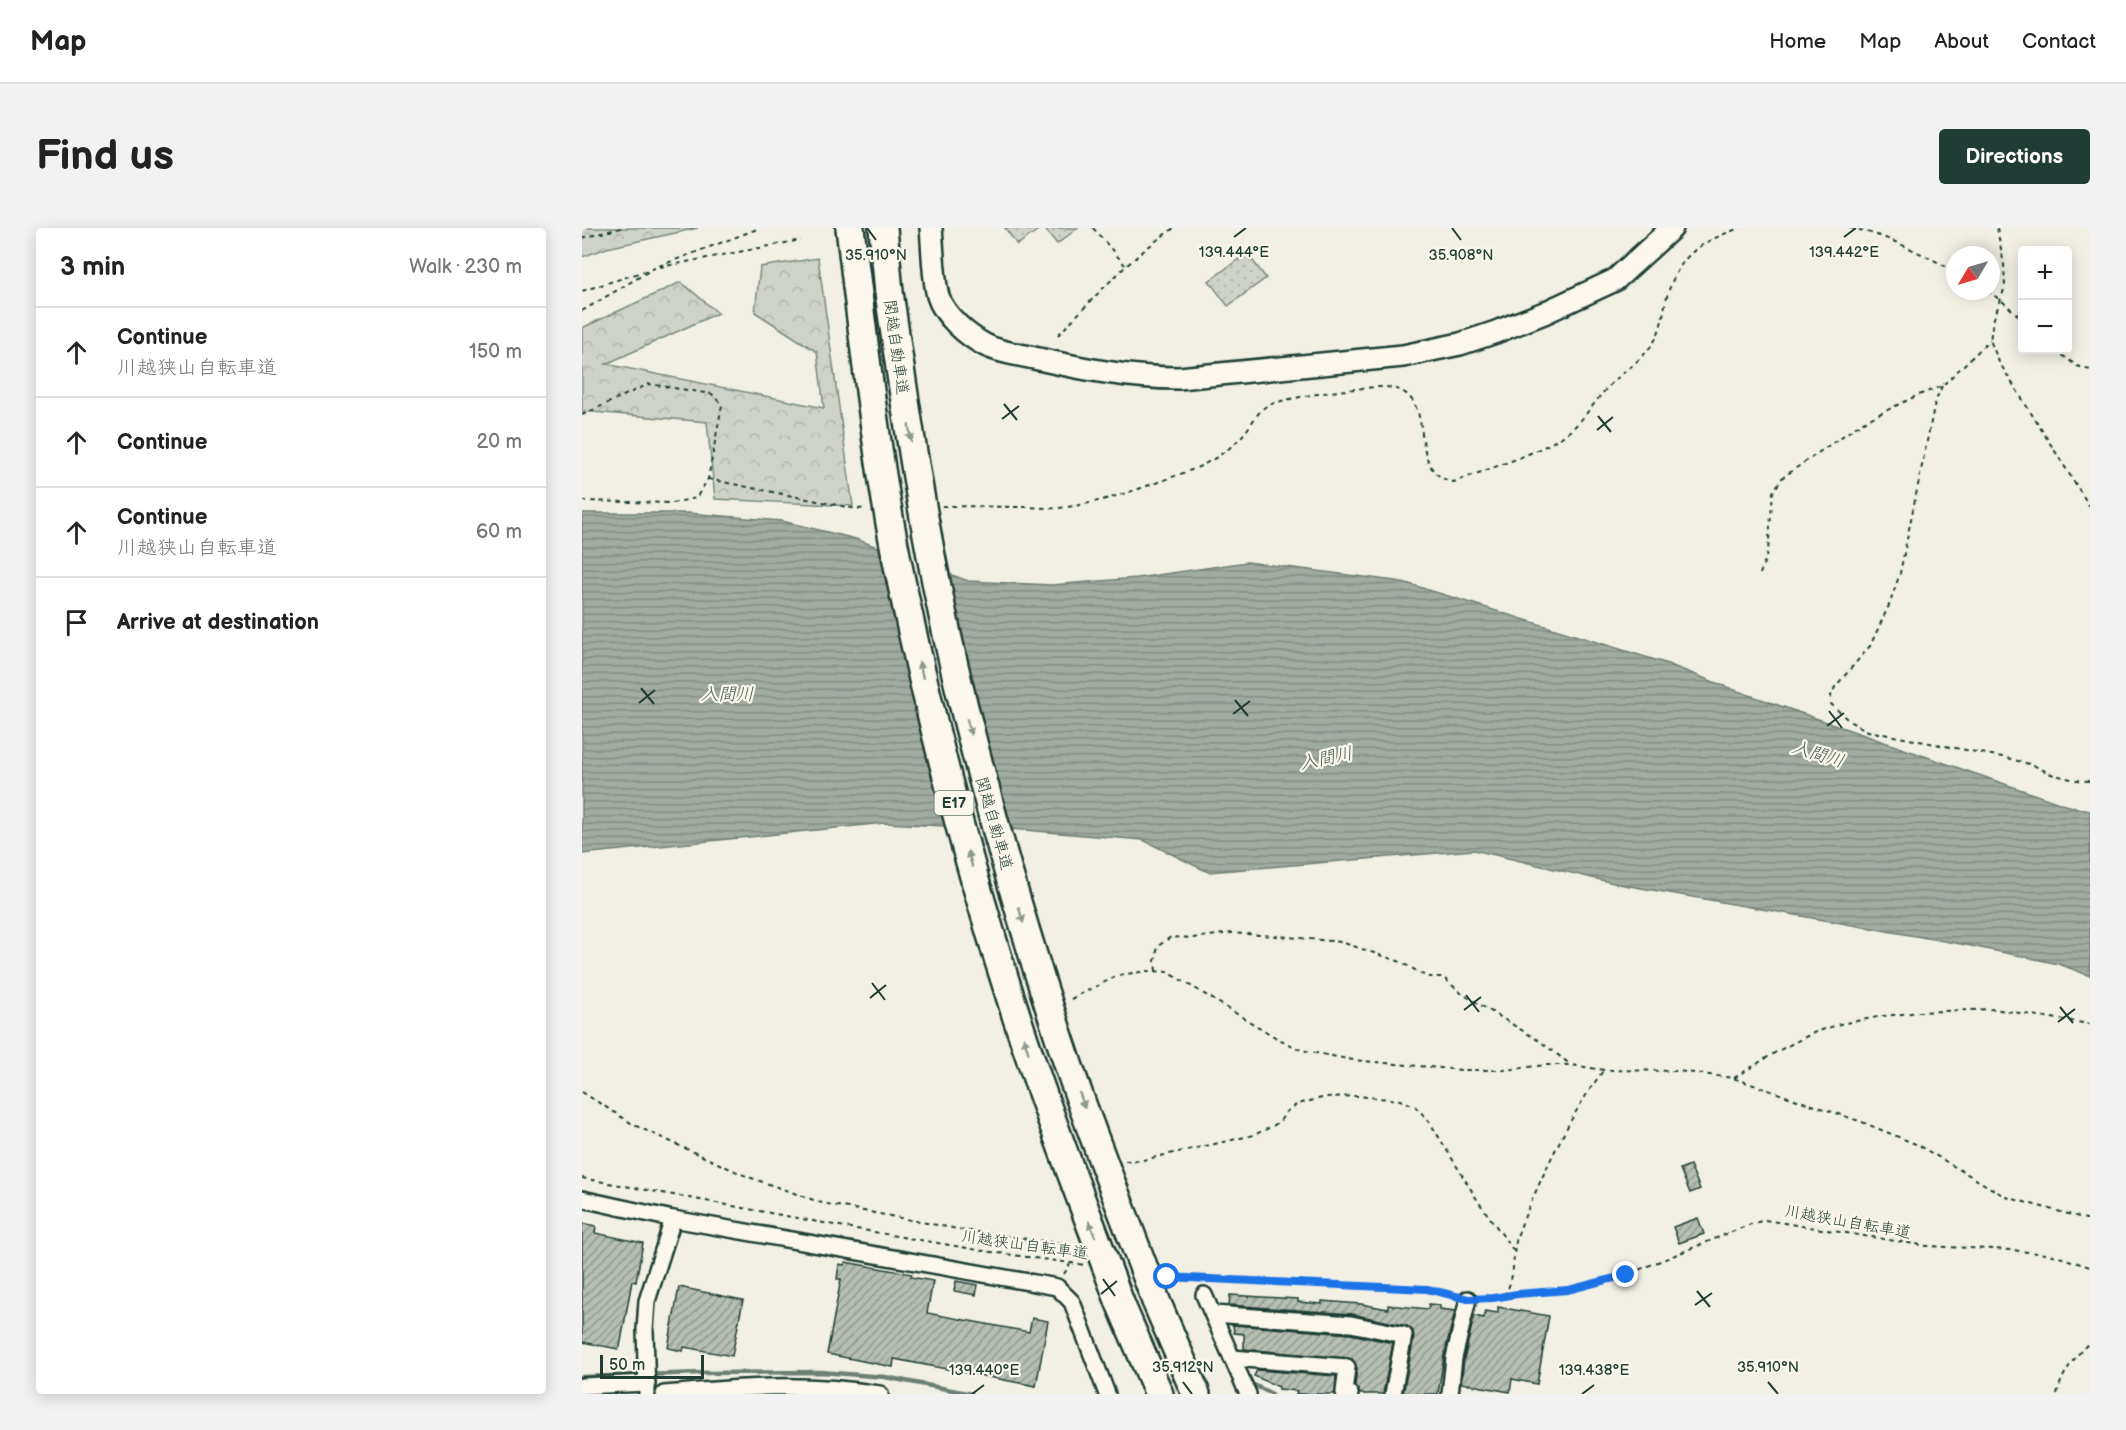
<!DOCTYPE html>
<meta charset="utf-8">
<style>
body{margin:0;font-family:"Balsamiq Sans","Klee One",sans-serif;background:#f2f2f2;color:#222}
.controls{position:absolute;right:18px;top:18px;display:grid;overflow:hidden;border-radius:6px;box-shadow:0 3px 15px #0003}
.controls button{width:54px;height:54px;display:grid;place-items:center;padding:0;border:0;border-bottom:2px solid #e0e0e0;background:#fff;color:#222;font:30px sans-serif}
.compass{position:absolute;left:1364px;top:18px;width:54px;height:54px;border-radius:50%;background:#fff;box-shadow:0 3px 15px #0003;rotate:232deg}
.scale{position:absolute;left:18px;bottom:15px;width:104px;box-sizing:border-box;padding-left:6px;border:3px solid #1f3d34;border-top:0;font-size:16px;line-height:21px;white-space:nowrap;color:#1f3d34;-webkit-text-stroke:4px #fbf7ec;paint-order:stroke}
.stop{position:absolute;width:18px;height:18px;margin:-14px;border:4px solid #1a73e8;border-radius:50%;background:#fff}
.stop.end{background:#1a73e8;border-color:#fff;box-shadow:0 2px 6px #0008}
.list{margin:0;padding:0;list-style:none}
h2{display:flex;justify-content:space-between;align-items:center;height:78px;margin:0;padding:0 24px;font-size:26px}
h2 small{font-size:20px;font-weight:400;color:#767676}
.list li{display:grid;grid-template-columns:39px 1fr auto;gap:18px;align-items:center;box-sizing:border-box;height:90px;padding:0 24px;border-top:2px solid #e0e0e0}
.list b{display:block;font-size:22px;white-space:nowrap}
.list p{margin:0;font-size:20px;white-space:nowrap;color:#767676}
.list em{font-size:20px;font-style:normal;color:#767676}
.icon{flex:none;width:33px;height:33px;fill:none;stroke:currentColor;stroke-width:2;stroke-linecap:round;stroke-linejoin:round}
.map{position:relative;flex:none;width:1508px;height:1166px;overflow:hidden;border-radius:6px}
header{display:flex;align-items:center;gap:36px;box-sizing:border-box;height:84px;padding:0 30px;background:#fff;border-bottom:2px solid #e0e0e0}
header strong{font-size:28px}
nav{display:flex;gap:33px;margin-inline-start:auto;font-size:21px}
.intro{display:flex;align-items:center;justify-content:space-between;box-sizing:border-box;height:144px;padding:0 36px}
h1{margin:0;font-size:42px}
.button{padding:15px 27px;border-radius:6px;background:#1f3d34;color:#fff;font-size:21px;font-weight:700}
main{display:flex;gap:36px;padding:0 36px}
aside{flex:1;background:#fff;border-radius:6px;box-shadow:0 3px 15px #0003}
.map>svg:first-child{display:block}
</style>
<header>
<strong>Map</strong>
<nav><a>Home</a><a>Map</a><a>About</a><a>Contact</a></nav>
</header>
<div class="intro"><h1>Find us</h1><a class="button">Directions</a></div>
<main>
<aside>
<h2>3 min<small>Walk · 230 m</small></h2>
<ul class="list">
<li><svg class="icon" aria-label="ahead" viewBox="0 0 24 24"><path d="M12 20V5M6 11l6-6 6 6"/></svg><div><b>Continue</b><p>川越狭山自転車道</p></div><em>150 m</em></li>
<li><svg class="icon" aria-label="ahead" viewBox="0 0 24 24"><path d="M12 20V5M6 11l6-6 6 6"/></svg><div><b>Continue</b></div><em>20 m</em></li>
<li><svg class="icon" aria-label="ahead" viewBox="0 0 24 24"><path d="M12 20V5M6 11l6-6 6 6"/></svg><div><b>Continue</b><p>川越狭山自転車道</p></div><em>60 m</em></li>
<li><svg class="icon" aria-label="arrive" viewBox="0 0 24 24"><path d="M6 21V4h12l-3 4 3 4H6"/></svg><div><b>Arrive at destination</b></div></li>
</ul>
</aside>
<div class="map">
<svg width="1508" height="1166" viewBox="0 0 1508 1166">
<defs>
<pattern id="grass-dots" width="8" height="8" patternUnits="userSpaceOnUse" patternTransform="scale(1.5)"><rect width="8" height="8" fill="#cfd2c8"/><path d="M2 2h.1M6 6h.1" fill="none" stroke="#b1b5ac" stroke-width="1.8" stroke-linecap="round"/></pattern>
<pattern id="forest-crowns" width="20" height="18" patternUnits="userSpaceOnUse" patternTransform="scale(1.5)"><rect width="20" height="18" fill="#cfd2c8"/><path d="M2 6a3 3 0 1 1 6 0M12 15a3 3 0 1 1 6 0" fill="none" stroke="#b1b5ac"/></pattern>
<pattern id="water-rules" width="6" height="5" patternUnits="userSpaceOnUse" patternTransform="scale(1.5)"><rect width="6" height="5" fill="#a2aba1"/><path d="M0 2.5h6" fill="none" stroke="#838c84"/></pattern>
<pattern id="building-hatch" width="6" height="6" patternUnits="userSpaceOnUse" patternTransform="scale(1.5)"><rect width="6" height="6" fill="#b7beb3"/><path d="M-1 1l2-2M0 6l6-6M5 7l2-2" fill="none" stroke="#949c92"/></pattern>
</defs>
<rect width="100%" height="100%" fill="#f2f0e5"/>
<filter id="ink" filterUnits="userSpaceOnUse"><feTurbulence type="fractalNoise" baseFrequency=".0167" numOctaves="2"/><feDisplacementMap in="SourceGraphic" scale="12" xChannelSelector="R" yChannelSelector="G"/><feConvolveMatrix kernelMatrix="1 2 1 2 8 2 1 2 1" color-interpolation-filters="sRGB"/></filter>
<g filter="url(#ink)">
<g fill="url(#grass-dots)" stroke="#77887e" stroke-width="1.5">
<polygon points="423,0 459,0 435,17"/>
<polygon points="462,0 496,0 475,16"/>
<polygon points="665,25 684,50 646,78 627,53"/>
</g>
<g fill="url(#forest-crowns)" stroke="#77887e" stroke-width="1.5">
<polygon points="0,0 116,0 25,20 0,29"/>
<polygon points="236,30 271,278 133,271 125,194 0,183 0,100 99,54 136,85 24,136 242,180 235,124 173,84 178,39"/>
</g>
<polygon fill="url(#water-rules)" stroke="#6e7f75" stroke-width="1.5" points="0,285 106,285 200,293 274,311 386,353 470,357 555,350 665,334 821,354 1083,435 1150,461 1483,577 1508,583 1508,748 1477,736 1379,716 1036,656 892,622 626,644 561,612 442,602 303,595 0,626"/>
<polygon fill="#f2f0e5" points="296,316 368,344 386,433 431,604 362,601 320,432"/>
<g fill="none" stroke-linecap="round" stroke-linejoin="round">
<g stroke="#6e7f75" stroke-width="4.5">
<polyline points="0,1149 119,1145 239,1144 303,1149 390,1166"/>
<polyline points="666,1154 690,1166"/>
</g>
</g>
<g fill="url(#building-hatch)" stroke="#1f3d34" stroke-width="1.5">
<polygon points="1108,937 1118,961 1108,965 1098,941"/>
<polygon points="1116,990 1122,1006 1097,1015 1091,999"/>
<polygon points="0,995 14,998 13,1005 61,1015 54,1054 50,1053 38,1119 36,1121 0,1114"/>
<polygon points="263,1034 330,1046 329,1049 351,1053 345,1085 447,1104 450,1090 466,1093 454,1158 312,1131 311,1139 245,1126 259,1051 255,1051 257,1036 263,1037"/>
<polygon points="374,1053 396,1057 394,1067 372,1063"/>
<polygon points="97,1059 161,1072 150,1128 102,1119 101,1123 86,1120"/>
<polygon points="648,1067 716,1071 716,1074 740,1076 740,1073 779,1076 806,1081 806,1077 846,1081 847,1076 858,1077 858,1081 873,1083 862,1128 856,1166 821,1166 832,1109 831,1103 825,1098 770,1086 647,1077"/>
<polygon points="916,1079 967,1088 955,1156 930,1151 928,1164 879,1155 882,1132 892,1088 902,1090 903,1083 916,1085"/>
<polygon points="651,1097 768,1106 811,1115 801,1166 778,1166 773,1158 775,1140 770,1131 663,1121 662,1121 662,1106 652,1105"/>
<polygon points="675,1142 754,1148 753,1166 714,1166 715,1163 697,1161 697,1159 672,1148"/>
</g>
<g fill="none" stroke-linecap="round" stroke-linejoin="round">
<defs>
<g id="street">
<polyline points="0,971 91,991 475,1059 490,1074 525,1166"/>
<polyline points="622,1067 666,1166"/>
<polyline points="632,1086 769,1096 822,1107 811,1166"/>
<polyline points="650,1130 765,1139 762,1164 768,1166"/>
<polyline points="0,1158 65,1155"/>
<polyline points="65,1166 63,1102 65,1073 91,991"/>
<path d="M 82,1166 C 158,1159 223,1154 298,1166"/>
<polyline points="868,1166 872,1130 886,1071"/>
</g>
<path id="secondary" d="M 349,0 C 351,20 351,50 356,68 C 362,88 386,108 403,117 C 418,125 436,126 452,130 C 501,141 547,150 597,150 L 821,128 L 878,116 L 914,104 L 962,85 L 1033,52 L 1090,0"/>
<g id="highway">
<polyline points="268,0 275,58"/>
<polyline points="301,0 307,64"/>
<polyline points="574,1073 614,1166"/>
<polyline points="538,1075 577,1166"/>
</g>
</defs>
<use href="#street" stroke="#1f3d34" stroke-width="20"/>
<use href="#secondary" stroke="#1f3d34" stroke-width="26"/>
<use href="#highway" stroke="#1f3d34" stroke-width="32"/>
<g stroke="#1f3d34" stroke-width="2" stroke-dasharray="4.5 4.5" stroke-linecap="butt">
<polyline points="511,0 543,37"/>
<path d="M 1268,0 C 1306,7 1339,26 1373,43"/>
<polyline points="1415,0 1422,37 1423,59 1411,93 1408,112 1417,134 1508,279"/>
<polyline points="0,10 39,0"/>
<polyline points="77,38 178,0"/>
<polyline points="0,63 73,40 219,12"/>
<polyline points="1405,63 1419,72 1440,91"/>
<polyline points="0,83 69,42"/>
<path d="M 476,107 C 514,68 546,31 592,0"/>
<polyline points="1473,122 1495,138 1508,142"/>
<polyline points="1360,158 1353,174 1318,345 1308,375 1288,418 1253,459 1249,468 1249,476 1267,493 1286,503 1425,530 1451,537 1469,546 1493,552 1508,553"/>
<polyline points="0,187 67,156 130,166 140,177 126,251 114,270 90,275 0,273"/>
<polyline points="126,251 275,281 285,280"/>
<path d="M 360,278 C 387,278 414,279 441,279 C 453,279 466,281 477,280 C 519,276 565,258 604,244 C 624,237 646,224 660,208 C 669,198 673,187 683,179 C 695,170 784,158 803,159 C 862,162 819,244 872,254 C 905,241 963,224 989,202 C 1005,188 1016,168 1031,154 C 1045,141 1063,129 1073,112 C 1080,99 1081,86 1084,72 C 1096,27 1116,15 1158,0"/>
<polyline points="1178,346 1186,323 1191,264 1201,249 1281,194 1334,168 1360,158 1408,112"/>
<polyline points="574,743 573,733 576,718 589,709 611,710 650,705 707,709 759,714 819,734 845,749 861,749 879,765 959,814 989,837"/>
<polyline points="489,771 537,747 565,743 586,744 693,809 719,822 771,832 880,842 922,842 964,837 989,837 1022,842 1096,843 1151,850 1280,894 1336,917 1424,969 1508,992"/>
<polyline points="1152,850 1194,824 1231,805 1258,796 1301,788 1337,784 1412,781 1508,796"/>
<polyline points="0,864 52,897 164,948 240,975 381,1002 482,1016"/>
<polyline points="543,933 561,932 672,907 691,898 698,893 704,884 716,876 744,869 775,868 818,872 833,878 847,893 896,973 934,1026"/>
<polyline points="0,950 274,1001 402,1023 503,1037"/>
<polyline points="482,1046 488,1036"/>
<polyline points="585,1049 845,1061 873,1069"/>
<path d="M 922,1068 C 935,1048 929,1027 936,1006 C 941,991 948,977 954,963 C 973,921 993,880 1021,843"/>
<polyline points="899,1071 1000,1060 1044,1047 1169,996 1183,992 1345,1018 1430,1022 1471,1027 1508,1039"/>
<path d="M 1475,1166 C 1480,1145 1493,1128 1508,1114"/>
</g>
<use href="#street" stroke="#fbf7ec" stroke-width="15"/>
<use href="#secondary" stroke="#fbf7ec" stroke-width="21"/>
<use href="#highway" stroke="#fbf7ec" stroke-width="27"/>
<defs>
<g id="highway-bridge">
<path d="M 275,58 C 287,158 299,258 320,357 C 355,522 399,687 454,847 C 480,923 510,999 538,1075"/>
<path d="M 307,64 C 327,205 348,345 383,483 C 413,602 447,720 486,836 C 513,916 545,994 574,1073"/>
</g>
</defs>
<use href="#highway-bridge" stroke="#1f3d34" stroke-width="32" stroke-linecap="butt"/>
<use href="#highway-bridge" stroke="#fbf7ec" stroke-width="27"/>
</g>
<defs><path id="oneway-solid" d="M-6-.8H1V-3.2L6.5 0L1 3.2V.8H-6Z" transform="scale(1.5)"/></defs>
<g fill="#8d9a90">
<use href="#oneway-solid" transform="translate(328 205) rotate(81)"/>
<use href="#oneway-solid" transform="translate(339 442) rotate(-103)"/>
<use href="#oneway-solid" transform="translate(387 499) rotate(75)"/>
<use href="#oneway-solid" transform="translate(388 631) rotate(-106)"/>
<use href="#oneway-solid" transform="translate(439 687) rotate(74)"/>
<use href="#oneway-solid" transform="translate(444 817) rotate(-107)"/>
<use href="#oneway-solid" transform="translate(500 872) rotate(70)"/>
<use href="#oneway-solid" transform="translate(510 1001) rotate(-111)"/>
</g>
</g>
<g fill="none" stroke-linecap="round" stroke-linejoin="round" filter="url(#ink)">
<polyline stroke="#1a73e8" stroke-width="8" points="585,1049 845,1061 886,1071 911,1070 935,1066 986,1062 1044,1047"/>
</g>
<path fill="none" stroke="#1f3d34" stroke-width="2" d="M 285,0 L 294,12M 870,0 L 879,12M 652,9 L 664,0M 1262,9 L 1274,0M 422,176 L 435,192M 1016,188 L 1029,204M 420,191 L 437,178M 1015,202 L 1031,189M 59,460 L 72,476M 653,472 L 666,488M 57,475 L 73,462M 1247,483 L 1260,500M 651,486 L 668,473M 1245,498 L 1262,485M 290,755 L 303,772M 884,767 L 897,784M 288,770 L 304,757M 1478,779 L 1491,795M 882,782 L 899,769M 1476,794 L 1493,781M 521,1051 L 533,1068M 1115,1063 L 1128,1079M 519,1066 L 535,1053M 1113,1077 L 1130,1065M 601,1154 L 610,1166M 1186,1154 L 1196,1166M 390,1166 L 402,1157M 1000,1166 L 1012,1157"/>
<g text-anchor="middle" stroke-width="4.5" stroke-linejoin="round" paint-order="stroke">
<rect fill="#fbf7ec" stroke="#61756b" stroke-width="1.5" x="352.5" y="563" width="39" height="24" rx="4.5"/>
<g font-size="15" font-weight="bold" fill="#1f3d34">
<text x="372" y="580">E17</text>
</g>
<g font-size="16" fill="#1f3d34" stroke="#fbf7ec">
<text transform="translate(315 119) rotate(82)" y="6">関越自動車道</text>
<text transform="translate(413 595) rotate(74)" y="6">関越自動車道</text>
<text transform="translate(1266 993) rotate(10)" y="6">川越狭山自転車道</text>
<text transform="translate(443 1016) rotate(8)" y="6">川越狭山自転車道</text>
</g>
<g font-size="18" font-style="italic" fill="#465e55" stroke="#fbf7ec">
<text x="145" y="472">入間川</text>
<text transform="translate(1236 526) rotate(17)" y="6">入間川</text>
<text transform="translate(744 530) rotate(-12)" y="6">入間川</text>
</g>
</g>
<g font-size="15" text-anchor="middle" fill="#1f3d34" stroke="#fbf7ec" stroke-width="4.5" stroke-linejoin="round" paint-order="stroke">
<text x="652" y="29">139.444°E</text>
<text x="1262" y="29">139.442°E</text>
<text x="294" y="32">35.910°N</text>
<text x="879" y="32">35.908°N</text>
<text x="601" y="1144">35.912°N</text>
<text x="1186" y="1144">35.910°N</text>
<text x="402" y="1147">139.440°E</text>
<text x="1012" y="1147">139.438°E</text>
</g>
</svg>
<div class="controls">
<button>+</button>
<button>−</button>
</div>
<svg class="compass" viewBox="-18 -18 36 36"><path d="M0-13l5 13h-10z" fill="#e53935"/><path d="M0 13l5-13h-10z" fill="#767676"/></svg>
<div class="scale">50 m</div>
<div class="stop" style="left:585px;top:1049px"></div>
<div class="stop end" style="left:1044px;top:1047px"></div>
</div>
</main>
